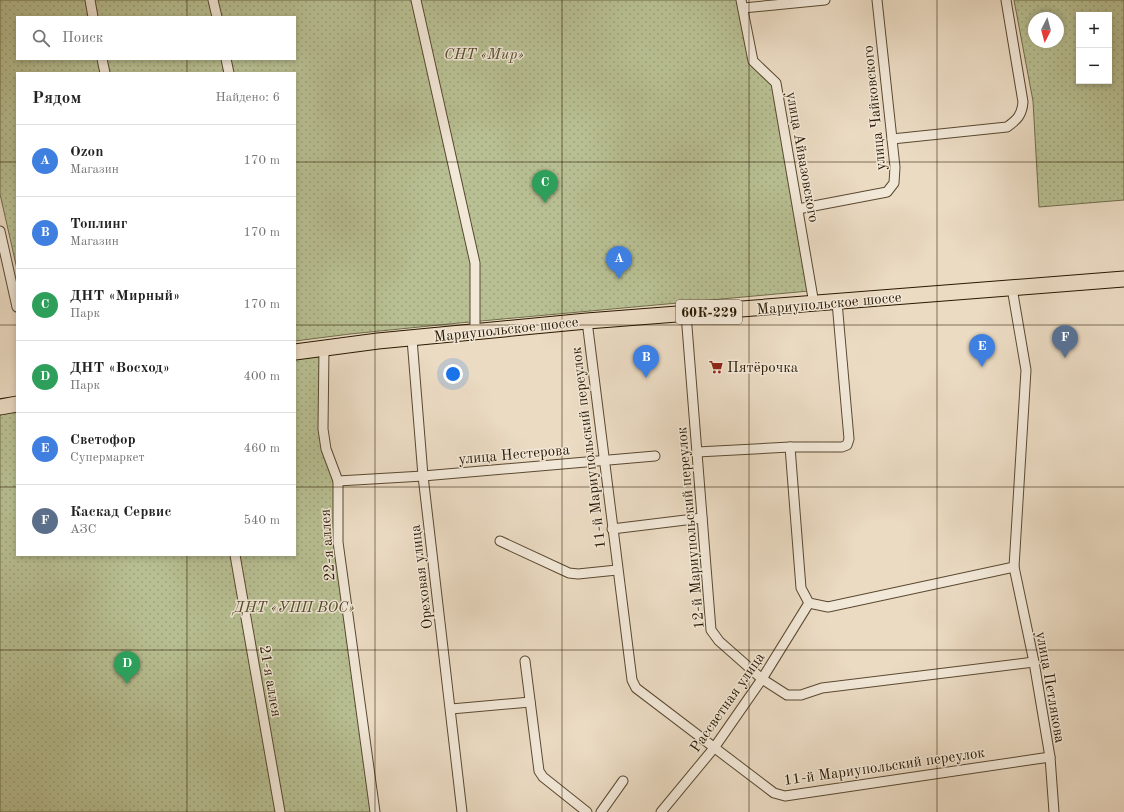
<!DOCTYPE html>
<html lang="ru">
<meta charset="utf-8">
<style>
body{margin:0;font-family:"Old Standard TT",serif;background:#f6f6f6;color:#222}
.controls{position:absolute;right:12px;top:12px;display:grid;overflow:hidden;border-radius:0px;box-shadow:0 2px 6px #0003}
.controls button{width:36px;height:36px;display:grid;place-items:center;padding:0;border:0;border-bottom:1px solid #e0e0e0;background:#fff;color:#222;font:20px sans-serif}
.compass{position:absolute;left:1028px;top:12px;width:36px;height:36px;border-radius:50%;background:#fff;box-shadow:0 2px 6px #0003;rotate:186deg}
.you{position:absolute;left:453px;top:374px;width:14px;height:14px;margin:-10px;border:3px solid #fff;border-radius:50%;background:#1a73e8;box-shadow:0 0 0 6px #1a73e833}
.badge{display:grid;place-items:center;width:26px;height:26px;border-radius:50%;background:#8f2418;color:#fff;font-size:13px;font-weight:700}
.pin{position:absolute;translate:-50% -33px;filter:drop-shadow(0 1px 2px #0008)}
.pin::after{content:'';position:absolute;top:21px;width:14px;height:12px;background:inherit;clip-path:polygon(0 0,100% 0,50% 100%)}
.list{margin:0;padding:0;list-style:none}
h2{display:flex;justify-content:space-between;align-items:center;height:52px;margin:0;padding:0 16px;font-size:17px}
h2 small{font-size:13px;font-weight:400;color:#767676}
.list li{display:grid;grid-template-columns:26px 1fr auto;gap:12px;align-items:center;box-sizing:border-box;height:72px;padding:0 16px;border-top:1px solid #e0e0e0}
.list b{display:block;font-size:15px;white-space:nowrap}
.list p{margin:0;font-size:13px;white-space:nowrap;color:#767676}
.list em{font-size:13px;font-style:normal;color:#767676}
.icon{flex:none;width:22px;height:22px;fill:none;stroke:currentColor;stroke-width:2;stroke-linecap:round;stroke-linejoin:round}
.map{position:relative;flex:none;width:1124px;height:812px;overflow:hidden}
.search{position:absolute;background:#fff;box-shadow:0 2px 6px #0003;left:16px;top:16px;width:280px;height:44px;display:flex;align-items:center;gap:10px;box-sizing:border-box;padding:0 14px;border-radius:0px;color:#767676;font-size:15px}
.panel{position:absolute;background:#fff;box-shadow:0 2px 6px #0003;left:16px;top:72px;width:280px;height:484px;border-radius:0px}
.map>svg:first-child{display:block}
</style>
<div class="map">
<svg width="1124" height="812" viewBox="0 0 1124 812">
<defs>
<pattern id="green-dots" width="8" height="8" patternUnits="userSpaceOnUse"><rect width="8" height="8" fill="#b8c093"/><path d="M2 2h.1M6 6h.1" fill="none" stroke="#9ea47d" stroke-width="1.8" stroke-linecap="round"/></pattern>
</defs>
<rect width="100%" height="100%" fill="#ebdbc3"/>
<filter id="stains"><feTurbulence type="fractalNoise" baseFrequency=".005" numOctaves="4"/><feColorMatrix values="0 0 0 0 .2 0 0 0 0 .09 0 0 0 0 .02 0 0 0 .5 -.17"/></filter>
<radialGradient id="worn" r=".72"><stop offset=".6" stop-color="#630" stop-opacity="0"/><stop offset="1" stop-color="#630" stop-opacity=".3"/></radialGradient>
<g fill="url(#green-dots)" stroke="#716c4a" fill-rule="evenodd">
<path d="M 0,0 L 740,0 L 752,62 L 774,84 L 809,291 L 459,323 L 350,334 L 295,341 L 295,73 L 17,73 L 17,269 L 0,194 ZM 17,17 L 295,17 L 295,59 L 17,59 Z"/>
<path d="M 1014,0 L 1124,0 L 1124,200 L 1039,207 L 1033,101 ZM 1079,15 L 1109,15 L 1109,81 L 1079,81 ZM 1034,18 L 1058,18 L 1058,42 L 1034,42 Z"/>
<polygon points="324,354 323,429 334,482 375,812 0,812 0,414 17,410 17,555 295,555 295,359"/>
</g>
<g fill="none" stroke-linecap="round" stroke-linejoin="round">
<defs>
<g id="minor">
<polyline points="90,0 93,17"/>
<polyline points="213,0 217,17"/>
<polyline points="416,0 475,263 475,332"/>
<polyline points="741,0 753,61 776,83 814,304"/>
<polyline points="743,8 825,0"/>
<polyline points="102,59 105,73"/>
<polyline points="226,59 229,73"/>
<path d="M 892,139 L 1007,127 C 1017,120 1022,115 1023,102 L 1006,0"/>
<polyline points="798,209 887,192 894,183 895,167 877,0"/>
<polyline points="0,231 17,307"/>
<polyline points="1012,288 1026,370 1014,567 1034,662 1050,757 1054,812"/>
<polyline points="686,314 711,630 719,641 762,679 787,695 801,695 822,688 1034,662"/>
<polyline points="587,321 632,680 636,688 774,793 785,796 1050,757"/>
<polyline points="412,339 423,476 462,812"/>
<polyline points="324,348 323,429 326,449 338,481 338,542 375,812"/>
<polyline points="790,447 801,588 809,603 828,607 1014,567"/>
<polyline points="697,452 790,447 842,447 847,445 849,439 837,302"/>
<polyline points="338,481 423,476 655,456"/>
<polyline points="612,529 702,518"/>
<polyline points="500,541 569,573 578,574 617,570"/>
<polyline points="235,555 280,812"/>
<polyline points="525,661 539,771 543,777 587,812"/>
<polyline points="451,709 530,702"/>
<polyline points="601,812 623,781"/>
<polyline points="661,812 714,748 762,679 809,603"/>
</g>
<g id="primary">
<polyline points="295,352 378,341 587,321 1124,279"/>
<polyline points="0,407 17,404"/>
</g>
</defs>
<use href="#minor" stroke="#5a4931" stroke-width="11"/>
<use href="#primary" stroke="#2a1800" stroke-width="17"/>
<use href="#minor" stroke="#f2e8d8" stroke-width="9"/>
<use href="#primary" stroke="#ebdbc3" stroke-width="15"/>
</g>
<path fill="none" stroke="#2a1800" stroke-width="1" stroke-opacity="0.55" d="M 187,0 L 187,17M 375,0 L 375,812M 562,0 L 562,812M 749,0 L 749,812M 937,0 L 937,812M 187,59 L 187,73M 0,162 L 17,162M 295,162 L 1124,162M 0,325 L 17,325M 295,325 L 1124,325M 0,487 L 17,487M 295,487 L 1124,487M 187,555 L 187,812M 0,650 L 1124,650"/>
<defs>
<symbol id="supermarket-bare" viewBox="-9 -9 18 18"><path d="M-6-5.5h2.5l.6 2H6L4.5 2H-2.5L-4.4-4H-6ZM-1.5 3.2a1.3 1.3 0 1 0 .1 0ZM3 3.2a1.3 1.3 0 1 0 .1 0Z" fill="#8f2418" stroke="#f2e8d8" stroke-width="2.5" paint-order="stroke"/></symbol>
</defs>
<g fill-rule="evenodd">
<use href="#supermarket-bare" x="706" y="357" width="20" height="20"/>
</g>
<g text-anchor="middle" stroke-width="3" stroke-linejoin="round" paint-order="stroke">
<rect fill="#f2e8d8" stroke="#665641" stroke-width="1" x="676" y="300" width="66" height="24" rx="3"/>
<g font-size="14" font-weight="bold" fill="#2a1800">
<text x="709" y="317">60К-229</text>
</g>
<g font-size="15" font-style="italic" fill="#554a2c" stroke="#f2e8d8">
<text x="484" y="59">СНТ «Мир»</text>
<text x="294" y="612">ДНТ «УПП ВОС»</text>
</g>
<g font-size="15" fill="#2a1800" stroke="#f2e8d8">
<text transform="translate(874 108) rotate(-96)" y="5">улица Чайковского</text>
<text transform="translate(803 157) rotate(80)" y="5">улица Айвазовского</text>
<text transform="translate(829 303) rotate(-5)" y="5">Мариупольское шоссе</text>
<text transform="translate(506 329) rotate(-6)" y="5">Мариупольское шоссе</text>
<text transform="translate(588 448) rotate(-97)" y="5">11-й Мариупольский переулок</text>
<text transform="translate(514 454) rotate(-5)" y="5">улица Нестерова</text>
<text transform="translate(690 528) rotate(-95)" y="5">12-й Мариупольский переулок</text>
<text transform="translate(327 545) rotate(-94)" y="5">22-я аллея</text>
<text transform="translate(421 577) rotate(-97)" y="5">Ореховая улица</text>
<text transform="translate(271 681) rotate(80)" y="5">21-я аллея</text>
<text transform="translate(1051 687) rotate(80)" y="5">улица Петлякова</text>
<text transform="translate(727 702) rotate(-55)" y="5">Рассветная улица</text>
<text transform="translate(884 766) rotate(-8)" y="5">11-й Мариупольский переулок</text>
</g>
<g font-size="15" fill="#2a1800" stroke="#f2e8d8" text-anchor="start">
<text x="727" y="372">Пятёрочка</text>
</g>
</g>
<rect width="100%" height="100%" filter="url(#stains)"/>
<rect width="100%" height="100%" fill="url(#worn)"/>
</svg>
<div class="controls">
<button>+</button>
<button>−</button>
</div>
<svg class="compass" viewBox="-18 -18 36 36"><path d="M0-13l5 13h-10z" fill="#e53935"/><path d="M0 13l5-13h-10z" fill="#767676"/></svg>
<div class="you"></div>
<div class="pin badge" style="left:619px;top:279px;background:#3f7fe0">A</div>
<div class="pin badge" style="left:646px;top:378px;background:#3f7fe0">B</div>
<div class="pin badge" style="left:545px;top:203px;background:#2e9e5b">C</div>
<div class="pin badge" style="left:127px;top:684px;background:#2e9e5b">D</div>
<div class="pin badge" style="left:982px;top:367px;background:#3f7fe0">E</div>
<div class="pin badge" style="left:1065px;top:358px;background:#5c6f8a">F</div>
<div class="search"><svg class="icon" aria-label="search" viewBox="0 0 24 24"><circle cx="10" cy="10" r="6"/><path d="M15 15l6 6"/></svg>Поиск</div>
<section class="panel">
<h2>Рядом<small>Найдено: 6</small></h2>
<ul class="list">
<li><span class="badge" style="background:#3f7fe0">A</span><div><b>Ozon</b><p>Магазин</p></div><em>170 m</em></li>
<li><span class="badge" style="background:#3f7fe0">B</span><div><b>Топлинг</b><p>Магазин</p></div><em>170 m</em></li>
<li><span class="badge" style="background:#2e9e5b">C</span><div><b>ДНТ «Мирный»</b><p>Парк</p></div><em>170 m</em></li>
<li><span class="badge" style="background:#2e9e5b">D</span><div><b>ДНТ «Восход»</b><p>Парк</p></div><em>400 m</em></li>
<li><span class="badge" style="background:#3f7fe0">E</span><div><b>Светофор</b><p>Супермаркет</p></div><em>460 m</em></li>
<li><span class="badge" style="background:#5c6f8a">F</span><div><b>Каскад Сервис</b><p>АЗС</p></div><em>540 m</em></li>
</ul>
</section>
</div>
